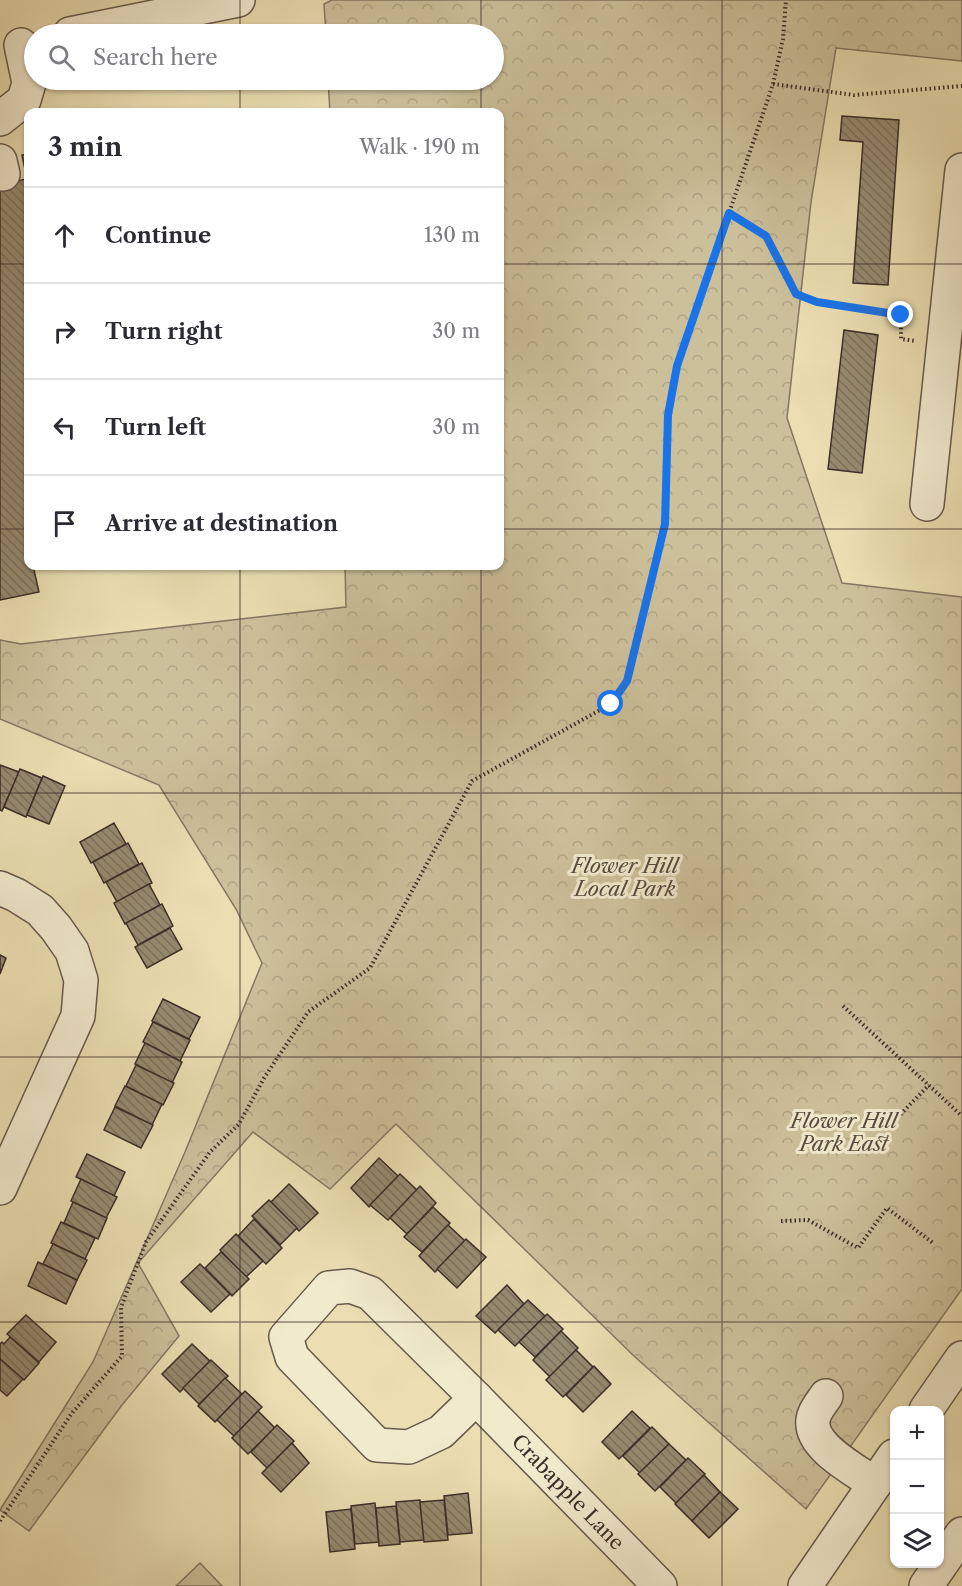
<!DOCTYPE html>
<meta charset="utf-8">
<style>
body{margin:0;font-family:"Libre Caslon Text",serif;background:#f7f7f7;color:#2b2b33}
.controls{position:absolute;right:18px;bottom:18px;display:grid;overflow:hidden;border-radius:12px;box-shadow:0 2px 4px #0004}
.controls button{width:54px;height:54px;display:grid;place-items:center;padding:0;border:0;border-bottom:2px solid #e1e1e2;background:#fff;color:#2b2b33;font:30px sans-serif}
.stop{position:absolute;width:18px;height:18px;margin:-14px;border:4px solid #1a73e8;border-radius:50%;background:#fff}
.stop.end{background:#1a73e8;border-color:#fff;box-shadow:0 2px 6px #0008}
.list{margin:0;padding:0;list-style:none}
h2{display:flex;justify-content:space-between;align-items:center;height:78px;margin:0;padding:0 24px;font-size:26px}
h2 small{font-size:20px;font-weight:400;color:#7c7c81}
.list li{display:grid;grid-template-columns:39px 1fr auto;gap:18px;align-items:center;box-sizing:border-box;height:96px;padding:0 24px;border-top:2px solid #e1e1e2}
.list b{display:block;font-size:22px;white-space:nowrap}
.list em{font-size:20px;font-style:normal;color:#7c7c81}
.icon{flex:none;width:33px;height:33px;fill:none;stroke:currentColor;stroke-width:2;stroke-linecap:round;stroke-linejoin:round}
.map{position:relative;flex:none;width:962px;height:1586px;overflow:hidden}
.search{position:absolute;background:#fff;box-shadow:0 2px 4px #0004;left:24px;top:24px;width:480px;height:66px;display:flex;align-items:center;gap:15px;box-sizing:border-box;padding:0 21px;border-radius:33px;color:#7c7c81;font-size:22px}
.panel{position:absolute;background:#fff;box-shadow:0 2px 4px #0004;left:24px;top:108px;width:480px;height:462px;border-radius:12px}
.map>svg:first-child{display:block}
</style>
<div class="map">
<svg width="962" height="1586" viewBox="0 0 962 1586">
<defs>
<pattern id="forest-crowns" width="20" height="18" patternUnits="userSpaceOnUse" patternTransform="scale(1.5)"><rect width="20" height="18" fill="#ccc09b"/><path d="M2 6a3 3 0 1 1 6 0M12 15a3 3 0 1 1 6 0" fill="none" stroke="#b0a586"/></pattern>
<pattern id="building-back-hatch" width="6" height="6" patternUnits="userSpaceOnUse" patternTransform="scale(1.5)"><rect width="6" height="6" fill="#968a70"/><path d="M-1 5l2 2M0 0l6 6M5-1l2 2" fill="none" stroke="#7c715c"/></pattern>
</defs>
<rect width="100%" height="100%" fill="#eadeb2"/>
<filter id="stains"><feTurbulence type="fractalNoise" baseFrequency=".00333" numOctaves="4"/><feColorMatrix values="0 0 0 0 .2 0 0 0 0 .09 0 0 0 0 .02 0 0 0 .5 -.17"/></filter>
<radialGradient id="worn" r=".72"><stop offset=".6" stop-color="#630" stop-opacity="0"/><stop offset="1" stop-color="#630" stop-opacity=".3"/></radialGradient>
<polygon fill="#ccc09b" stroke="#847762" stroke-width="1.5" points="200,1563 222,1586 176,1586"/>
<polygon fill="url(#forest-crowns)" stroke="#847762" stroke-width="1.5" points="332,0 962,0 962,61 836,48 811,202 787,418 842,583 962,597 962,1289 806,1509 635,1357 396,1124 330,1189 253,1132 138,1263 179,1336 122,1405 29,1531 0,1510 93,1362 185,1152 262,963 236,909 159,785 0,719 0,640 21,644 346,607 345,566 500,566 500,112 330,112 328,80 494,80 494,34 326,34 324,4"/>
<g fill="url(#building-back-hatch)" stroke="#3b2e29" stroke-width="1.5">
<polygon points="842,116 899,120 888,285 853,283 863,142 840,140"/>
<polygon points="28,154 28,566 33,566 39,592 0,600 0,184 27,179 22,155"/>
<polygon points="844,330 878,335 862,473 828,469"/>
<polygon points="0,765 19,772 2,811 0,810"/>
<polygon points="20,769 42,778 26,817 4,807"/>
<polygon points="43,776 65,786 49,824 27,815"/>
<polygon points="114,823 126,844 91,863 80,842"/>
<polygon points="128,843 139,864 104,883 93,862"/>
<polygon points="142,863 152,883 117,902 106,882"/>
<polygon points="149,884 160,905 125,924 114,903"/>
<polygon points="162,904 173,926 138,945 126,923"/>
<polygon points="170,928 182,949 147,968 135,947"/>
<polygon points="0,955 6,958 0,974"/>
<polygon points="163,999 200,1017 189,1039 152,1021"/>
<polygon points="153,1022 190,1040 180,1061 143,1042"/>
<polygon points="145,1043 182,1062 172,1083 135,1064"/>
<polygon points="136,1065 174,1083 163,1105 126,1086"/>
<polygon points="125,1086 162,1104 152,1125 115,1106"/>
<polygon points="115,1107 153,1125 141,1148 104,1130"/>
<polygon points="87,1154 125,1172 114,1196 76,1177"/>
<polygon points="379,1158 398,1176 369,1207 351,1188"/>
<polygon points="400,1174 417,1190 388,1220 370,1205"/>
<polygon points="81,1179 117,1197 106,1218 71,1201"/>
<polygon points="289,1184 318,1213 299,1231 271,1202"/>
<polygon points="420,1186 436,1203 407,1234 390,1218"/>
<polygon points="269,1200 297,1228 280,1245 252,1216"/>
<polygon points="73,1202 107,1218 98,1239 64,1223"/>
<polygon points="433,1207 450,1223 422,1252 404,1237"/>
<polygon points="254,1219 282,1248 266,1264 238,1236"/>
<polygon points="61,1222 95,1238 85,1259 51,1243"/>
<polygon points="448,1225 465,1241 435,1272 419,1256"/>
<polygon points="236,1234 263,1261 246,1277 220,1250"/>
<polygon points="466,1239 486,1257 457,1288 437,1269"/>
<polygon points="53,1244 87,1260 77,1280 43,1264"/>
<polygon points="221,1252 249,1279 232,1296 205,1268"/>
<polygon points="38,1262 77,1280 66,1304 28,1286"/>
<polygon points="200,1264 230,1294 211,1312 181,1282"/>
<polygon points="507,1285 524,1304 495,1333 476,1316"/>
<polygon points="528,1300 545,1316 515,1346 498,1330"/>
<polygon points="547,1314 563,1329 535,1357 519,1342"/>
<polygon points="26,1315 56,1342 39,1362 7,1334"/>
<polygon points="561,1331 578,1348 550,1377 533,1360"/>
<polygon points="10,1337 39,1363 24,1380 0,1359 0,1344 2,1342 4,1344"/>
<polygon points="192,1344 210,1361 180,1392 162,1374"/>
<polygon points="576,1350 593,1367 563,1397 546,1380"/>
<polygon points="0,1359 23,1379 7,1396 0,1390"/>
<polygon points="211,1360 228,1376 199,1404 183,1388"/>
<polygon points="594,1366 611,1384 583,1412 566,1395"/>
<polygon points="225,1378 242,1394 215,1422 198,1406"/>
<polygon points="245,1391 262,1407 234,1436 217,1420"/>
<polygon points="258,1411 275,1428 248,1454 232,1438"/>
<polygon points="632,1411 650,1428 619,1459 602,1442"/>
<polygon points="277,1425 294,1441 267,1468 251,1452"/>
<polygon points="652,1427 669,1444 640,1473 623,1456"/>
<polygon points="292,1443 309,1463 281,1492 262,1473"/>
<polygon points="669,1444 686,1460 655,1491 638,1474"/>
<polygon points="688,1458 705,1474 676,1503 660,1487"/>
<polygon points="704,1475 720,1492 692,1521 675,1504"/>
<polygon points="720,1492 738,1509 709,1538 692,1521"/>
<polygon points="468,1493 472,1533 448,1535 444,1496"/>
<polygon points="420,1500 424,1540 400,1542 396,1502"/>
<polygon points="444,1500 448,1540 424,1542 420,1502"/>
<polygon points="375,1503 379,1542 355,1544 351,1506"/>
<polygon points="396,1506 400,1544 379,1546 376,1508"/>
<polygon points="351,1509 355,1549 330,1552 326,1512"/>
</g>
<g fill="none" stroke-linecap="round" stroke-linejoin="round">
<defs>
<g id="minor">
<polyline points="70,34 238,0"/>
<polyline points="0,119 24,100 29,83 21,45"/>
<polyline points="0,161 3,174"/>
<polyline points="927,504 962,170"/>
<polyline points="0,888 16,895 40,910 56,928 72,951 81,980 78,1016 0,1188"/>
<polygon points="350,1286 370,1293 476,1398 441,1432 409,1447 377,1445 292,1357 286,1337 329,1288"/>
<path d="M 826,1396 C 820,1405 811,1415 813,1426 C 816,1450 857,1471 875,1484"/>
<polyline points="476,1398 660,1586"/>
<polyline points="926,1410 962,1358"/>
<polyline points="805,1586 894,1456"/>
<polyline points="926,1586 962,1534"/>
</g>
</defs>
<use href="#minor" stroke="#675a4b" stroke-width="36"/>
<g stroke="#3b2e29" stroke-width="4" stroke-dasharray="1.5 3" stroke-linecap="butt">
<polyline points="773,84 854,95 962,86"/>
<polyline points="729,213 767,236 796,294 817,302 901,315 901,339 916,341"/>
<polyline points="843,1006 962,1116"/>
<polyline points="891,1124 929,1085"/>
<polyline points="781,1221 808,1220 858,1248 887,1208 933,1243"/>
<polyline points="0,1521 72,1413 122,1356 121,1307 146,1242 210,1152 239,1124 264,1078 308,1012 370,968 472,781 611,704 627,681 665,524 668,415 677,366 773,84 783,39 786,0"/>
</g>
<use href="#minor" stroke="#f1eacd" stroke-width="33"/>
</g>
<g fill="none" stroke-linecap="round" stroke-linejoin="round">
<polyline stroke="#1a73e8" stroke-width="8" points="611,704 627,681 665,524 668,415 677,366 729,213 766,236 796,294 817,302 901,315"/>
</g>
<path fill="none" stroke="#3b2e29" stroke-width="1.5" stroke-opacity="0.55" d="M 240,0 L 240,34M 481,0 L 481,34M 722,0 L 722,1586M 240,80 L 240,112M 481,80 L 481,112M 0,264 L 28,264M 500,264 L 962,264M 0,529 L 28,529M 500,529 L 962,529M 240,566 L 240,1586M 481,566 L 481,1586M 0,793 L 962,793M 0,1057 L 962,1057M 0,1322 L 962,1322"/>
<g text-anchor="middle" stroke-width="6" stroke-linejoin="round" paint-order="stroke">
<g font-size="20" font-style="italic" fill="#584b40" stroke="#f1eacd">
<text x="625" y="873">Flower Hill<tspan x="625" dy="23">Local Park</tspan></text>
<text x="844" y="1128">Flower Hill<tspan x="844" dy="23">Park East</tspan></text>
</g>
<g font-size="20" fill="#3b2e29" stroke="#f1eacd">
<text transform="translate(568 1492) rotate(46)" y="7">Crabapple Lane</text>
</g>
</g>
<rect width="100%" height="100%" filter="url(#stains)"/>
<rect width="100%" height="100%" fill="url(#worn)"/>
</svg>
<div class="controls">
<button>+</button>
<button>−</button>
<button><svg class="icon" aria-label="layers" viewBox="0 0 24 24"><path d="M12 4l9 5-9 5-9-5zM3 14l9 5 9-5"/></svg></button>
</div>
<div class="stop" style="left:611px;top:704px"></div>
<div class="stop end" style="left:901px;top:315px"></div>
<div class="search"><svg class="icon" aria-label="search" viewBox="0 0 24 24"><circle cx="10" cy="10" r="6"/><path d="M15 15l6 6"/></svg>Search here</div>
<section class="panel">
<h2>3 min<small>Walk · 190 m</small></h2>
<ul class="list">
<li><svg class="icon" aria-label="ahead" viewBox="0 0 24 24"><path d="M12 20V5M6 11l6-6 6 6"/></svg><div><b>Continue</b></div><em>130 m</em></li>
<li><svg class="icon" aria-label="right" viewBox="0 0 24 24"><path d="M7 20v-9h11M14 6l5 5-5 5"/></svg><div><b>Turn right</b></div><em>30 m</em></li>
<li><svg class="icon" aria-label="left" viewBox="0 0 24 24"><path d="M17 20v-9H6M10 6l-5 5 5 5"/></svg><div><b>Turn left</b></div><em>30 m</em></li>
<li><svg class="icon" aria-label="arrive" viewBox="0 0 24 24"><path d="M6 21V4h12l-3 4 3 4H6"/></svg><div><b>Arrive at destination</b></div></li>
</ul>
</section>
</div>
